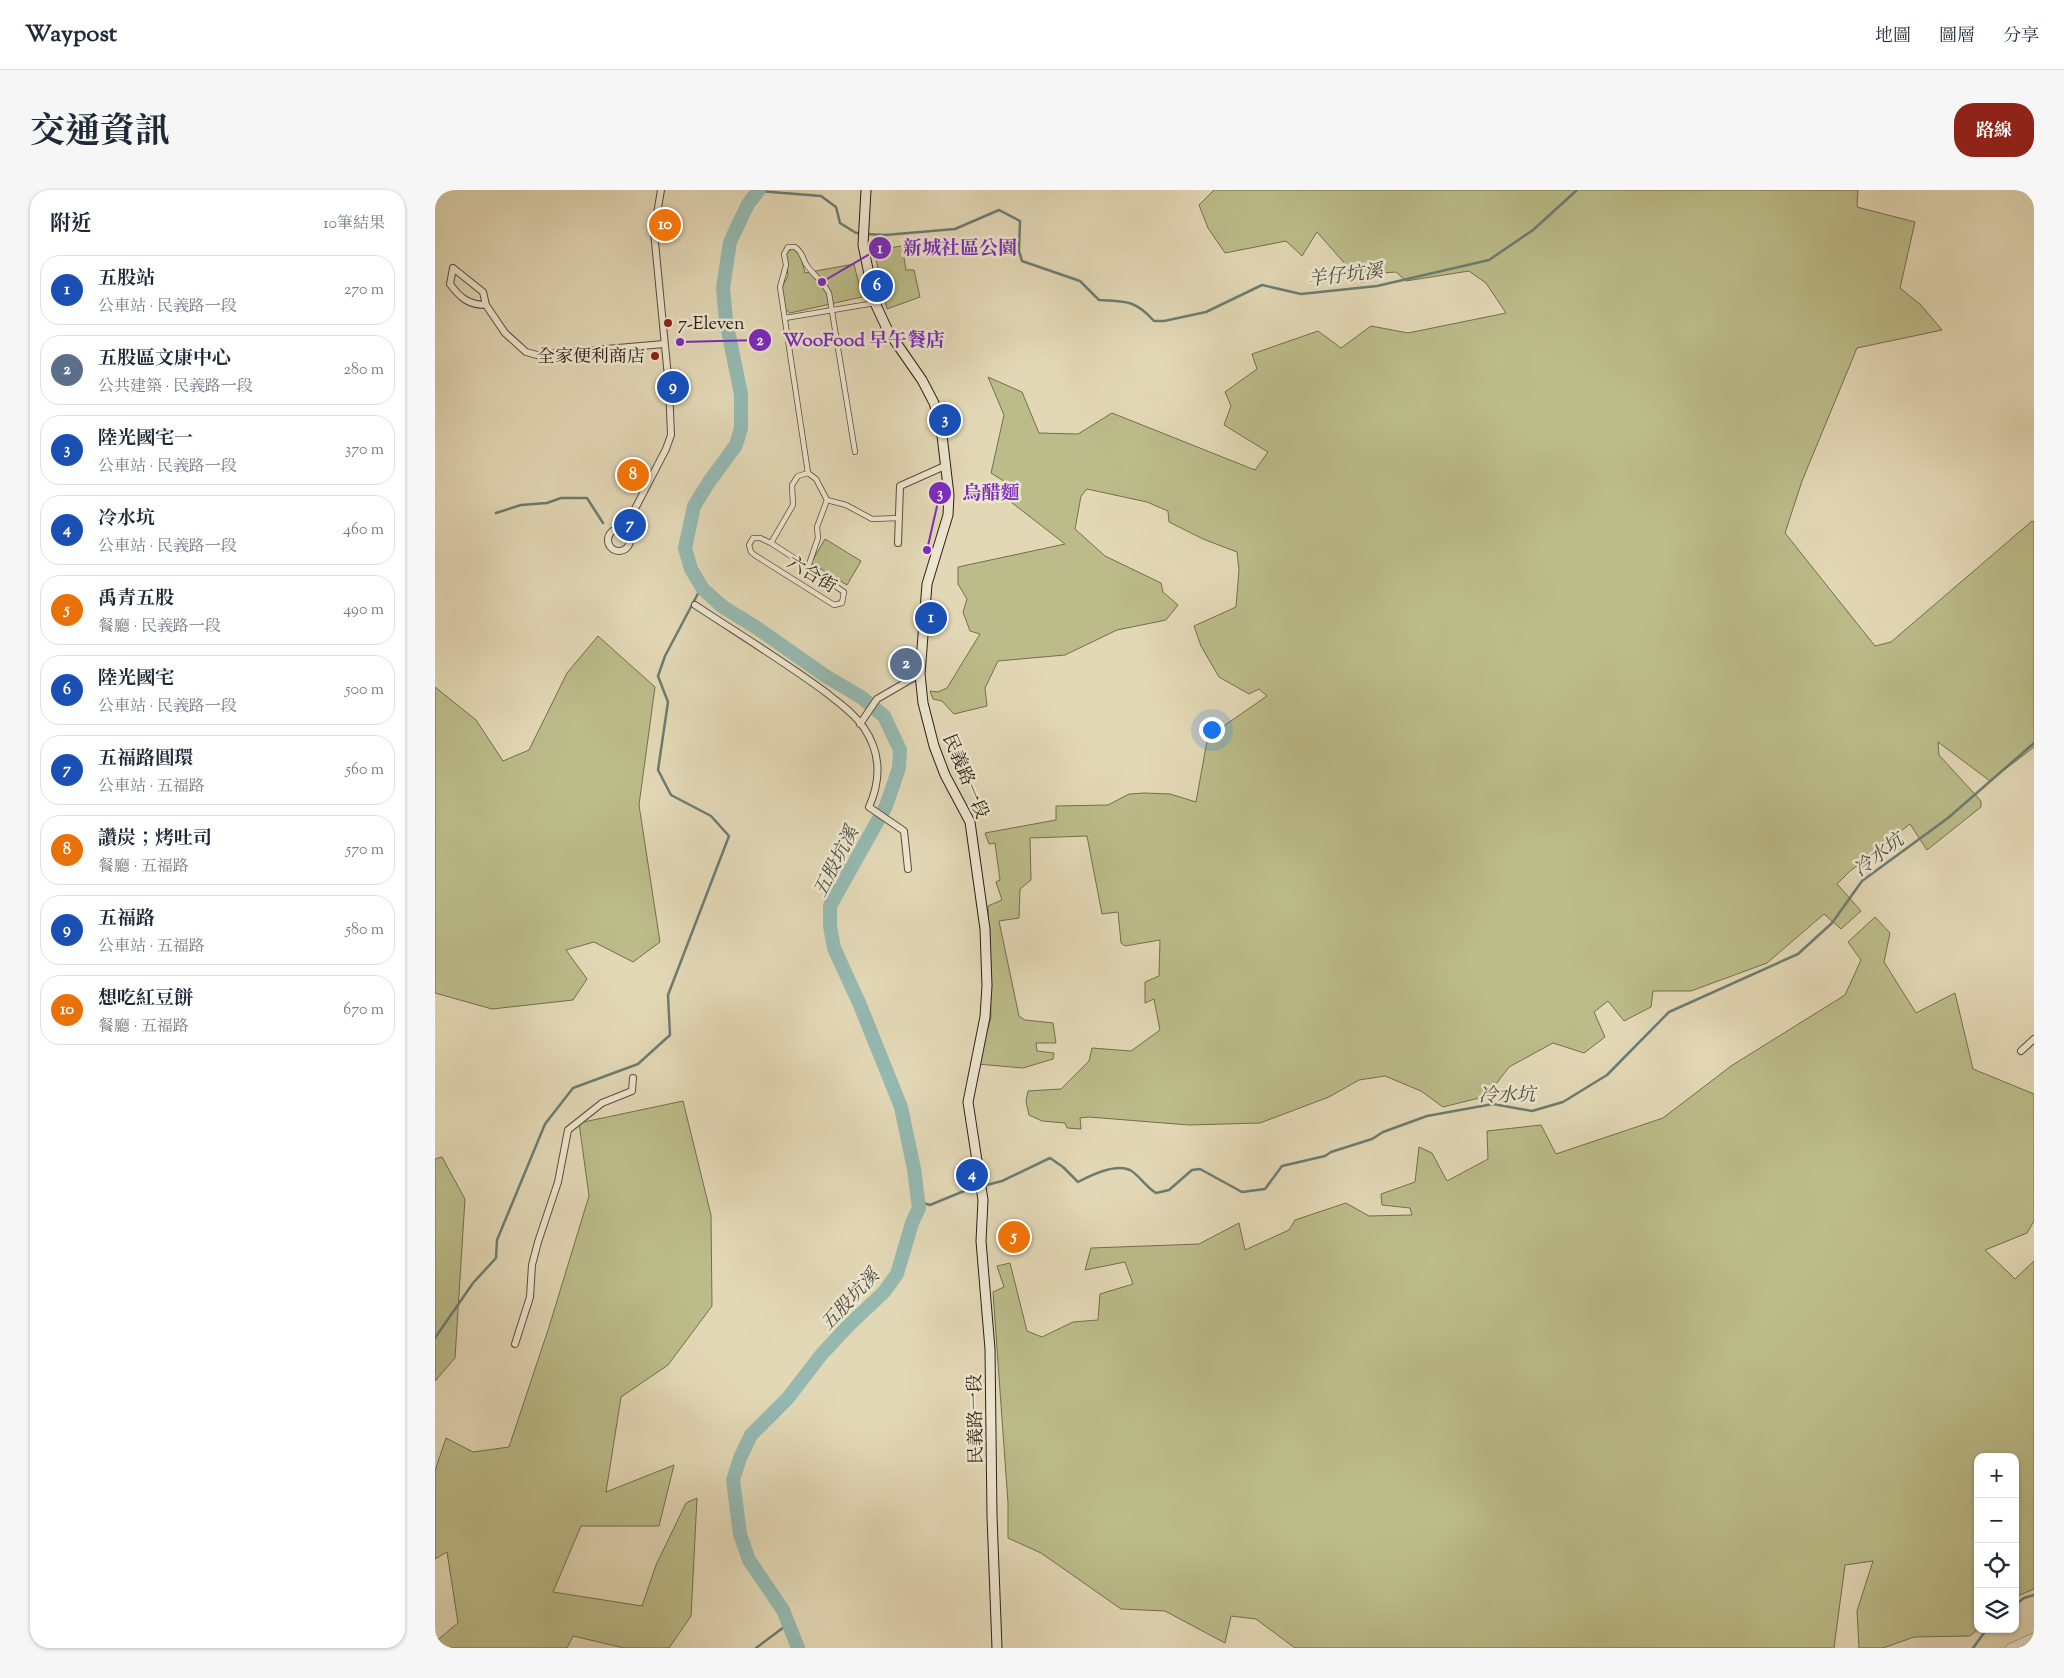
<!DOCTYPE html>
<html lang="zh-TW">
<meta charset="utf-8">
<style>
body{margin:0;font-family:"Sorts Mill Goudy","Noto Serif TC",serif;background:#f6f6f7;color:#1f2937}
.controls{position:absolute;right:15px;bottom:15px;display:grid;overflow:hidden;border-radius:10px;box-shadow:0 1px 4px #0004}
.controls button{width:45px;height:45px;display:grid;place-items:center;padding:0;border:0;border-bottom:1px solid #e0e1e3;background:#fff;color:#1f2937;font:25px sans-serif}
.you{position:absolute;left:776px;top:539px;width:18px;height:18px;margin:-12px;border:4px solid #fff;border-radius:50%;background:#1a73e8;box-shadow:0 0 0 8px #1a73e833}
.badge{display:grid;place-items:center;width:32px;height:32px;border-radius:50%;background:#8f2418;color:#fff;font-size:16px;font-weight:700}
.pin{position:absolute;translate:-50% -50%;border:2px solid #fff;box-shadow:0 1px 5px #0006}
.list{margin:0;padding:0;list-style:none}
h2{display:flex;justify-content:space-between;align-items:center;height:65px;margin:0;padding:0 20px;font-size:21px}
h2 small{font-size:16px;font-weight:400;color:#747a83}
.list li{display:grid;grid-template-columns:32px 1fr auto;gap:15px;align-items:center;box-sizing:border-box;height:70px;margin:0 10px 10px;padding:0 10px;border:1px solid #e0e1e3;border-radius:20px}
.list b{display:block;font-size:19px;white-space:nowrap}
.list p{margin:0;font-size:16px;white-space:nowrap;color:#747a83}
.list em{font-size:16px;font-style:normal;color:#747a83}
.icon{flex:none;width:28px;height:28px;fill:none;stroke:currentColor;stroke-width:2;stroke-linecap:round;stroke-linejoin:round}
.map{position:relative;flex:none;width:1599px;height:1458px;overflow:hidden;border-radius:20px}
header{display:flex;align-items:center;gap:30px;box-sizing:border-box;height:70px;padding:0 25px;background:#fff;border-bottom:1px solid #e0e1e3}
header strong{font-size:24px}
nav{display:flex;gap:28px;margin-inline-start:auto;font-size:18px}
.intro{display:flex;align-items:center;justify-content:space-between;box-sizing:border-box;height:120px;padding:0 30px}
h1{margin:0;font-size:35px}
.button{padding:12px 22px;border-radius:20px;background:#8f2418;color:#fff;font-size:18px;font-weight:700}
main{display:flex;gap:30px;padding:0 30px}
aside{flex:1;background:#fff;border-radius:20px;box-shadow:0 1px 4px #0004}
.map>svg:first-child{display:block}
</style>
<header>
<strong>Waypost</strong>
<nav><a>地圖</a><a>圖層</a><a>分享</a></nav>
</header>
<div class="intro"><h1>交通資訊</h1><a class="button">路線</a></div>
<main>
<aside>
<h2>附近<small>10筆結果</small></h2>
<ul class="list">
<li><span class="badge" style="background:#1a4fb4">1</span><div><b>五股站</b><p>公車站 · 民義路一段</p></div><em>270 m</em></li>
<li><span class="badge" style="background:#5c6f8a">2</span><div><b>五股區文康中心</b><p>公共建築 · 民義路一段</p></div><em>280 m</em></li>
<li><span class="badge" style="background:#1a4fb4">3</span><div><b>陸光國宅一</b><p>公車站 · 民義路一段</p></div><em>370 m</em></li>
<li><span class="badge" style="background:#1a4fb4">4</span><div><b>冷水坑</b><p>公車站 · 民義路一段</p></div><em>460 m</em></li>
<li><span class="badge" style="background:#e8710a">5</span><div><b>禹青五股</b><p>餐廳 · 民義路一段</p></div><em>490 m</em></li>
<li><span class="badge" style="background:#1a4fb4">6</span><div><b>陸光國宅</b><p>公車站 · 民義路一段</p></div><em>500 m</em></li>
<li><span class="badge" style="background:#1a4fb4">7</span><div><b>五福路圓環</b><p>公車站 · 五福路</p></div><em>560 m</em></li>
<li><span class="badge" style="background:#e8710a">8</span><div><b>讚炭；烤吐司</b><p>餐廳 · 五福路</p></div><em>570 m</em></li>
<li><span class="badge" style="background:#1a4fb4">9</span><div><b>五福路</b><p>公車站 · 五福路</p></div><em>580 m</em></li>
<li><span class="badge" style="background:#e8710a">10</span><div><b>想吃紅豆餅</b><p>餐廳 · 五福路</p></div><em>670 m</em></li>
</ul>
</aside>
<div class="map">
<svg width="1599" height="1458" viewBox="0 0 1599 1458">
<rect width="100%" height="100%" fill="#e3d8b6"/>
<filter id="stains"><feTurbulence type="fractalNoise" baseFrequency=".004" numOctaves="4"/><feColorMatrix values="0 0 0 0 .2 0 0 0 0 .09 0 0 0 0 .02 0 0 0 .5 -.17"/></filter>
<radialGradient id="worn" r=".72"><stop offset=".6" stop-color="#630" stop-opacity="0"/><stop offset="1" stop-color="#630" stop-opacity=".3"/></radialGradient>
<g fill="#bbbc89" stroke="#746e4e">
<polygon points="779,0 1423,0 1422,17 1480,32 1465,98 1486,115 1507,140 1422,158 1367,291 1350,343 1440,456 1456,452 1597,331 1599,332 1599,557 1555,591 1503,552 1504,565 1546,611 1546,617 1492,660 1475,634 1414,682 1402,694 1426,721 1406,739 1389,724 1332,773 1256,801 1218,801 1216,817 1189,831 1173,811 1159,822 1170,847 1149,863 1118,853 1074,877 1052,906 1008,917 986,901 950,886 924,890 894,907 825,933 754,935 654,927 645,928 646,939 632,938 630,933 607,931 594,925 591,911 593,901 626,899 654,871 657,858 696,861 725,840 719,809 710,813 710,792 724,786 725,750 690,756 686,753 683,722 667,724 652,646 595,648 596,690 585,699 584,728 564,731 584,826 590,830 618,833 621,853 601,853 602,861 619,863 618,869 588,878 542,874 556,828 553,716 567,710 561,692 565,690 560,653 554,654 550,643 621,630 621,616 673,615 694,604 709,603 735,604 761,612 772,551 780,542 832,506 824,499 814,504 784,487 766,456 759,436 801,417 804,380 802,362 768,349 734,332 733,321 712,312 652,299 646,306 640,339 670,366 726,393 728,402 743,415 731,430 682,440 630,465 563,471 550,498 552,516 519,524 507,511 498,509 495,501 503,502 512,498 545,444 535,441 528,422 532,409 523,394 523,377 630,354 576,312 575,295 556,283 569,225 553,187 587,202 604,243 643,244 677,223 820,280 833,262 789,235 796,216 790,202 822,179 817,164 883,141 906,158 936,136 973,143 1071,123 1051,93 1034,81 971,91 961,82 931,84 927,93 882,42 867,66 851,51 790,63 773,38 764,15"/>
<polygon points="467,56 471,80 479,80 485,107 452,119 439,60"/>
<polygon points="360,59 365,63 370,83 419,74 427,107 355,123 349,118 347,97 353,86 350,65 354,60"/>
<polygon points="390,349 426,371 412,395 376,373"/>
<polygon points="163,446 220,497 204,615 225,752 198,772 159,752 131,760 152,789 138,810 57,819 0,803 0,497 41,530 68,571 94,560 132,483"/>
<polygon points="1440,727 1455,743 1449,772 1481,823 1520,803 1538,879 1599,904 1599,1031 1592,1043 1550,1060 1580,1089 1599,1071 1599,1399 1580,1407 1580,1267 1543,1267 1543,1439 1535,1446 1479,1447 1448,1458 1424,1458 1422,1421 1438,1371 1410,1375 1399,1458 860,1458 821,1429 796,1426 790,1453 730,1421 686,1419 606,1363 573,1348 573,1313 558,1102 569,1097 562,1076 575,1073 592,1141 607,1147 638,1132 663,1130 665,1104 698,1094 690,1072 650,1080 656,1058 764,1054 804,1033 810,1060 854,1040 860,1030 911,1013 934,1026 977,1025 975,1018 947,1015 946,1004 980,992 984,957 997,963 1012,991 1053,969 1052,941 1106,935 1121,964 1228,928 1296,876 1410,805 1426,770 1413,752"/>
<polygon points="248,911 276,1025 277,1116 233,1175 186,1207 171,1302 239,1275 224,1336 146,1336 118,1402 207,1416 221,1375 251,1313 262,1308 256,1426 234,1458 189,1458 138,1446 132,1458 0,1458 0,1452 23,1433 12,1362 0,1369 0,1281 11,1248 38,1262 74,1257 114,1137 154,1006 144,933"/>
<polygon points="7,967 30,1009 20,1168 0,1191 0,969"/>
</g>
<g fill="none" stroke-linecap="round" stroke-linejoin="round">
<g stroke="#6b7c72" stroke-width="2.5">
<polyline points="324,1 386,6 401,17 405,33 421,43 426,43"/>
<path d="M 431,44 L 450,45 L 520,39 L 564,20 L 585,31 L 584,61 L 587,71 L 645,91 L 664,110 C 691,111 700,110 719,131 L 729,131 L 771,122 L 827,95 L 866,104 L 942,96 L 1054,70 L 1098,40 L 1142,0"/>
<polyline points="61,323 86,315 112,313 126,308 152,308 168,333"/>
<path d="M 482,1011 L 495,1015 L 529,1001 L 567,991 L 615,968 L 628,977 L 643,992 C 656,985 680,973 695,980 C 704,985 711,997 721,1003 L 734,1000 L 757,980 L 765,979 L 807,1002 L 830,999 L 847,976 L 890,966 L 896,962 L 937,949 L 948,942 L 992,926 L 1058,914 L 1097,921 L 1128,912 L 1172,885 L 1234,822 L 1363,764 L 1397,733 L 1427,691 L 1513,628 L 1599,553"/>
<polyline points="0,1148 38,1093 61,1068 62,1050 110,934 138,898 203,874 235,845 233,805 294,646 276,626 236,605 223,580 233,512 223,486 230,466 267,396"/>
<polyline points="1580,1415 1589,1408 1599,1405"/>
<polyline points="321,1458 353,1434"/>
<polyline points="1538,1458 1552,1439"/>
</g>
<polyline stroke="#95b9b1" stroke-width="14" points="324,0 313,14 295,52 288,98 291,131 306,204 306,238 301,255 274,292 259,316 250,358 256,379 268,399 288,417 322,438 392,487 426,507 449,526 465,560 464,578 451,616 395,716 395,736 399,758 425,815 466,917 479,979 484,1018 477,1033 462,1084 449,1102 414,1135 386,1165 353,1208 316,1245 305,1268 298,1290 305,1344 314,1370 348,1420 363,1458"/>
<defs>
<g id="pedestrian">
<polyline points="350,128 440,113"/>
<path d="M 373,283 L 381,289 L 392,310 L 382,337 L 383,348 L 373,377 L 409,402 L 407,413 L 399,415 L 321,366 L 316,362 L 314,355 L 318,348 L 325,348 L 336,353 L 358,315 L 357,295 L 363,286 L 373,283 L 345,97 L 351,75 L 349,64 L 353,57 L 360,57 C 369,63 367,70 373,77 C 380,86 388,92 394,103 L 420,262"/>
<polyline points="392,310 411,315 437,329 464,328"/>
<polyline points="336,353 373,377"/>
</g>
<g id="minor">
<path d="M 51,115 C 34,115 25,108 15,94 L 18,78 L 48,102 L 51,115 L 70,143 L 91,162 L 102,165 L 229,154"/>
<circle cx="184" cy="350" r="11"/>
<polyline points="189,340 231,259 236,245 234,197 219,42 226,0"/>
<polyline points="463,353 465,296 512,275"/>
<path d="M 260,415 C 304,444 350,472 393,504 C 405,514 420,524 429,538 C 446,563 446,590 434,617 L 469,641 L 473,679"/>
<polyline points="425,534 442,509 485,484"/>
<polyline points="1586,861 1599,849"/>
<polyline points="80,1154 95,1107 97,1075 103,1052 123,992 133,940 167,913 197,901 198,888"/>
</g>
<polyline id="tertiary" points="1575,1458 1599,1447"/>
<polyline id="secondary" points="431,0 428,55 440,113 453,141 487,190 499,213 506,237 514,305 513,325 492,394 485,484 488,513 499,556 510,585 535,632 550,739 552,796 550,827 533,912 548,1010 546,1051 555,1159 557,1326 562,1458"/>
</defs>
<use href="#pedestrian" stroke="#5a4e3c" stroke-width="6"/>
<use href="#minor" stroke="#5a4e3c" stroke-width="8"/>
<use href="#tertiary" stroke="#5a4e3c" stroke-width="9"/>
<use href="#secondary" stroke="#2c2013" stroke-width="11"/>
<use href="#pedestrian" stroke="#ede6d0" stroke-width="4.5"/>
<use href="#minor" stroke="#ede6d0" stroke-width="6"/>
<use href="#tertiary" stroke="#ede6d0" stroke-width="8"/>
<use href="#secondary" stroke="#ede6d0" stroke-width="9"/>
</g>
<g fill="#8f2418" stroke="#ede6d0" stroke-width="2">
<circle cx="233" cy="133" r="5"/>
<circle cx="220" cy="166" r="5"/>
</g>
<g text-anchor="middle" stroke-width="5" stroke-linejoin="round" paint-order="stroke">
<g font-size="18" fill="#2c2013" stroke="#ede6d0" text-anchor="start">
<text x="243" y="139">7-Eleven</text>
<text x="210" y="172" text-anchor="end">全家便利商店</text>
</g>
<g font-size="18" fill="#2c2013" stroke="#ede6d0">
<text transform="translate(377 384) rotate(31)" y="6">六合街</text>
<text transform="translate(531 586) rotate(67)" y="6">民義路一段</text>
<text transform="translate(540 1229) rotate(-91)" y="6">民義路一段</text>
</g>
<g font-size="19" font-style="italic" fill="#4c4e42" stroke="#ede6d0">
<text transform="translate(910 84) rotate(-7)" y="7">羊仔坑溪</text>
<text transform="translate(1443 664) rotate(-38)" y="7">冷水坑</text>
<text transform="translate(400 671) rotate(-63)" y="7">五股坑溪</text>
<text transform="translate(1072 904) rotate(-1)" y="7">冷水坑</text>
<text transform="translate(414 1109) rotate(-47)" y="7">五股坑溪</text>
</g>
</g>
<path fill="none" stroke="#7b2cbf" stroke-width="2" d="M387 92L445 58M245 152L325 150M492 360L505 303"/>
<g fill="#7b2cbf" stroke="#ede6d0" stroke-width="2">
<circle cx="387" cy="92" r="5"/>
<circle cx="245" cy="152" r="5"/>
<circle cx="492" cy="360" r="5"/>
<circle cx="445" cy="58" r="12"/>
<circle cx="325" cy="150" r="12"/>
<circle cx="505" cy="303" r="12"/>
</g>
<g font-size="15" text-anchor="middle" font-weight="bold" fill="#fff">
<text x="445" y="63">1</text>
<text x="325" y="155">2</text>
<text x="505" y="308">3</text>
</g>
<g font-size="19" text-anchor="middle" font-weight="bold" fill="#7b2cbf" stroke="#ede6d0" stroke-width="5" stroke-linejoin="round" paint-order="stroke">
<text x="525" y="64">新城社區公園</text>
<text x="429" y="156">WooFood 早午餐店</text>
<text x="556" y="309">烏醋麵</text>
</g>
<rect width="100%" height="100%" filter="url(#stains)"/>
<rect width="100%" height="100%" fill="url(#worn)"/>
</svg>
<div class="controls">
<button>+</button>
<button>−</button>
<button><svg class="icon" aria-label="locate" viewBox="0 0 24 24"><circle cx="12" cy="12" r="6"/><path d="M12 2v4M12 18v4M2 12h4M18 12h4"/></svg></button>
<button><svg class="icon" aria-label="layers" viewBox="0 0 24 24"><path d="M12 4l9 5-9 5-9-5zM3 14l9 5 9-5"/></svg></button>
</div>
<div class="you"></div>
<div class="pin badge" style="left:496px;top:428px;background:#1a4fb4">1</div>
<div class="pin badge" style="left:471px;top:474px;background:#5c6f8a">2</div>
<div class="pin badge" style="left:510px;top:230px;background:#1a4fb4">3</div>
<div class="pin badge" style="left:537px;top:985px;background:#1a4fb4">4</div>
<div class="pin badge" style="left:579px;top:1047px;background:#e8710a">5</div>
<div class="pin badge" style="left:442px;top:96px;background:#1a4fb4">6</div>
<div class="pin badge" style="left:195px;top:335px;background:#1a4fb4">7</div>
<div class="pin badge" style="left:198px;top:285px;background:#e8710a">8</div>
<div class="pin badge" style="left:238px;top:197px;background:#1a4fb4">9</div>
<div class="pin badge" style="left:230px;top:35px;background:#e8710a">10</div>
</div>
</main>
